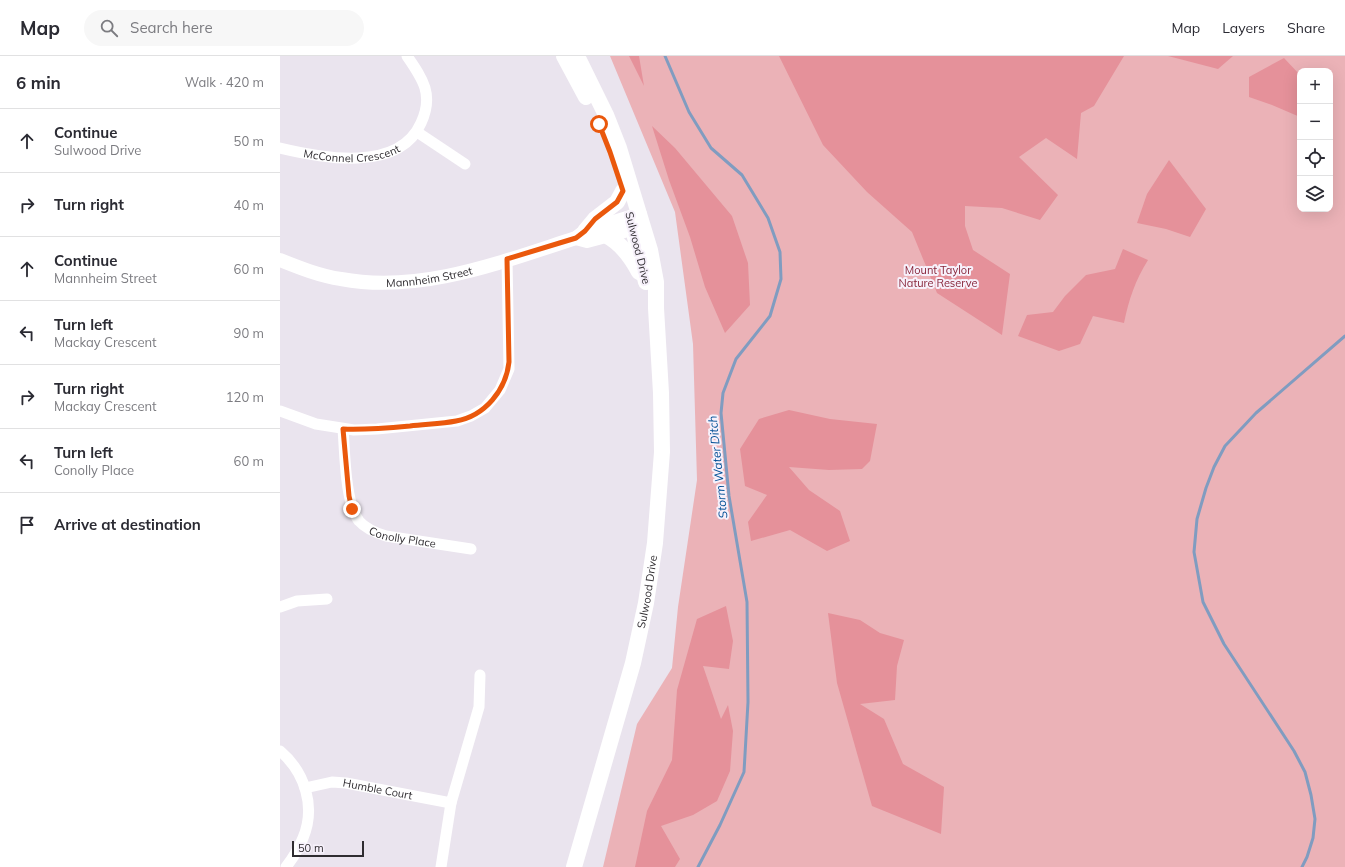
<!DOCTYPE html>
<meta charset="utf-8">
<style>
body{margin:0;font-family:Mulish,sans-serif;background:#f7f7f7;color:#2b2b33}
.controls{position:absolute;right:12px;top:12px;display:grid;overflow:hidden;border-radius:8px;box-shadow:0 4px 16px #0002}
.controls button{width:36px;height:36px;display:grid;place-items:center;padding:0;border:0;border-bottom:1px solid #e1e1e2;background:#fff;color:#2b2b33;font:20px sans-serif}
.scale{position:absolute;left:12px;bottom:10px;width:72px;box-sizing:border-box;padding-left:4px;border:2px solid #2f2c30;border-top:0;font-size:11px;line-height:14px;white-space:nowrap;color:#2f2c30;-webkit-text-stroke:3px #f7f1fb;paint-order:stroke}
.stop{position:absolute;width:12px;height:12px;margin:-9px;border:3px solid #ea580c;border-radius:50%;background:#fff}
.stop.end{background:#ea580c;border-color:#fff;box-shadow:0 1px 4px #0008}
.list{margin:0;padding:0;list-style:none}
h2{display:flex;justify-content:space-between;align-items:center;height:52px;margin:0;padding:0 16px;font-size:17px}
h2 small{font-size:13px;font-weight:400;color:#7c7c81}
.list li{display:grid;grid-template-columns:26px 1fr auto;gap:12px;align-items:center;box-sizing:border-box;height:64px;padding:0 16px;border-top:1px solid #e1e1e2}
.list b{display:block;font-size:15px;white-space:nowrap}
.list p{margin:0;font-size:13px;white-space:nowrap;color:#7c7c81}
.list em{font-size:13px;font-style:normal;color:#7c7c81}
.icon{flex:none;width:22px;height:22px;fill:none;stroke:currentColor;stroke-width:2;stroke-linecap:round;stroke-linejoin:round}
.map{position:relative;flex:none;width:1065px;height:811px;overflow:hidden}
header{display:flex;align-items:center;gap:24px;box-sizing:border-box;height:56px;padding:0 20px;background:#fff;border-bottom:1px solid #e1e1e2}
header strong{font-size:19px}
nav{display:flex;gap:22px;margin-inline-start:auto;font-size:14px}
.search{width:280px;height:36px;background:#f7f7f7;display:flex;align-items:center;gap:10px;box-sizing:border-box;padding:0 14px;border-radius:22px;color:#7c7c81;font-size:15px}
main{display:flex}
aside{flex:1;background:#fff}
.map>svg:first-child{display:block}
</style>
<header>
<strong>Map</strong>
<div class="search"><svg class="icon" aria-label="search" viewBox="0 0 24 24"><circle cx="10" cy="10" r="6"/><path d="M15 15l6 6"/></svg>Search here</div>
<nav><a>Map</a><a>Layers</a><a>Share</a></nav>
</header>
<main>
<aside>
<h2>6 min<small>Walk · 420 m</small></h2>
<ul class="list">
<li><svg class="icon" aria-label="ahead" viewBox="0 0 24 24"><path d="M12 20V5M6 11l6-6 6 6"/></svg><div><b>Continue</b><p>Sulwood Drive</p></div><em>50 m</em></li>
<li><svg class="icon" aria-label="right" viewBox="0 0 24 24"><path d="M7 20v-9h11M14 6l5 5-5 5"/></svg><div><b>Turn right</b></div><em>40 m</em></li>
<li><svg class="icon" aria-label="ahead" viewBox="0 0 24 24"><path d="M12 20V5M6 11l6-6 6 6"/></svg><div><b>Continue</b><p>Mannheim Street</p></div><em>60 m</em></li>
<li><svg class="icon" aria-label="left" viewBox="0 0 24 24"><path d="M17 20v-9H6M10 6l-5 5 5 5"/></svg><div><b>Turn left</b><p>Mackay Crescent</p></div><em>90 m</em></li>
<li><svg class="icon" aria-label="right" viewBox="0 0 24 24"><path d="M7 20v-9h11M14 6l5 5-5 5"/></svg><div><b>Turn right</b><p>Mackay Crescent</p></div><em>120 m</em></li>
<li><svg class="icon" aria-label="left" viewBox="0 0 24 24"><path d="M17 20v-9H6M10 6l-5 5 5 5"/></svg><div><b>Turn left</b><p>Conolly Place</p></div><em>60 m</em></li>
<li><svg class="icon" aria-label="arrive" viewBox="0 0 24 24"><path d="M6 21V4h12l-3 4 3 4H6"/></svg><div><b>Arrive at destination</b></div></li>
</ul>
</aside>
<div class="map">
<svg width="1065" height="811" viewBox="0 0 1065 811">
<rect width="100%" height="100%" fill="#eae4ee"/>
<path fill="#ebb2b7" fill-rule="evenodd" d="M 330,0 L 1065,0 L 1065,811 L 323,811 L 357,668 L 392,612 L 398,551 L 417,424 L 413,288 L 395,156 ZM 1020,15 L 1050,15 L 1050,153 L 1020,153 Z"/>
<g fill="#e5919a">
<polygon points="349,0 359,0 364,30"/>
<polygon points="499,0 844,0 814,50 801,57 797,103 766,82 739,101 778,139 760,164 722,152 685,150 685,170 693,194 730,218 722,279 657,237 632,176 587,136 543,89"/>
<polygon points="888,0 953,0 938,13"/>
<polygon points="1004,2 1020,19 1020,61 992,49 969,41 969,21"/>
<polygon points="372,70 395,92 452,160 468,207 470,249 445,277 425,231 410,181 389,124"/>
<polygon points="889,104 926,153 910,181 886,173 857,167 867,138"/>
<path d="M 843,193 L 868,204 C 855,225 849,243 844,267 L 813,260 L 800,288 L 779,295 L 738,280 L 747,259 L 773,256 L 785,240 L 806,219 L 835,213 Z"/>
<polygon points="509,354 550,363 597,368 590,405 582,413 549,414 509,411 529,434 560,455 570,485 547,495 510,474 471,485 468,466 487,439 465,430 460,393 479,363"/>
<polygon points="446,550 453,585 449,613 423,610 441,663 448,649 453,675 450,715 437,745 413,759 381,770 400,803 395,811 355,811 367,755 392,704 397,634 417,563"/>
<polygon points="548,557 580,564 600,577 624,584 617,610 615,644 580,648 604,663 623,708 664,731 661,778 592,750 557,627"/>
</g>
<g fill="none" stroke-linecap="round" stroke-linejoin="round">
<g stroke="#809cc0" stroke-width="3">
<polyline points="385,0 409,56 431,92 462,119 488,162 500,196 501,223 490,260 456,303 443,337 441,357 449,440 467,546 468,646 464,716 440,769 418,811"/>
<polyline points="1022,811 1027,801 1033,782 1035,763 1031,739 1025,716 1014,695 944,588 923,546 914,496 917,463 926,432 934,411 945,390 976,357 1065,280"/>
</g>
<g stroke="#fff" stroke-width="11">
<polyline points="137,76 185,108"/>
<path id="s1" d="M 0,92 C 42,102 119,117 141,67 C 154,39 143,23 127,0"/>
<polyline points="0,355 36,368 74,374 97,373 177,365 191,360 205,352 220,334 229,313 227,203"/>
<path id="s2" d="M 63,373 C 65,397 65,447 79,465 C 86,473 96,477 106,480 L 191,493"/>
<polyline points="0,551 17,545 47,543"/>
<path d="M 0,695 C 25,716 36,751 23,782 C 19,792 13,802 6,811"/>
<path id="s3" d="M 25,732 L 52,726 L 66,727 L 171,747 L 199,651 L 200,619"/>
<polyline points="161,811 171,747"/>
</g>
<g stroke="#fff" stroke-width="14">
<polyline points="296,182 307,185 363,170"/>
<path id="s4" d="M 0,204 C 20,212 40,220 61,223 C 141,238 221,206 296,182 L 305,175 L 360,158"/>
</g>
<g stroke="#fff" stroke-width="16">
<polyline points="284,0 306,41"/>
<polyline points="352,169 366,226"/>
<polyline points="305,175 315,163 337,146 343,135"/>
<path d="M 327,180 C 342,188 351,201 359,216"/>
<path id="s5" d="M 294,811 L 353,607 L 366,547 L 375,487 L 382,396 L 381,337 L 376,252 L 376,226 L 370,194 L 339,92 L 326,59 L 297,0"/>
</g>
</g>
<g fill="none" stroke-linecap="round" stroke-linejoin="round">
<path stroke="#ea580c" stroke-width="5" d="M 72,453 L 69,440 L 63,373 C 86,374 108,372 130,370 C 145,368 161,368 176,365 C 205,360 226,334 229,306 L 227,203 L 296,182 L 305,175 L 315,163 L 337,146 L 343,135 L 330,96 L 319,68"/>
</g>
<g text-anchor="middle" stroke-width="4" stroke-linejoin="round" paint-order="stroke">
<g font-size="11" fill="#2f2c30" stroke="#f7f1fb">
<text dy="4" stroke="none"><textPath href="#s1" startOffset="73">McConnel Crescent</textPath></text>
<text transform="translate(358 192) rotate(76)" y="4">Sulwood Drive</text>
<text dy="4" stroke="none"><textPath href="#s4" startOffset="153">Mannheim Street</textPath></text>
<text dy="4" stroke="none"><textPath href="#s2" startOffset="142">Conolly Place</textPath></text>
<text dy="4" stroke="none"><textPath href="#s5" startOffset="285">Sulwood Drive</textPath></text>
<text dy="4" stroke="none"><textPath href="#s3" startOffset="74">Humble Court</textPath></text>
</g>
<g font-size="11" fill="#88253a" stroke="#f7f1fb">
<text x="658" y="218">Mount Taylor<tspan x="658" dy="13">Nature Reserve</tspan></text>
</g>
<g font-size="12" font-style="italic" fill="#025096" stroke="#f7f1fb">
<text transform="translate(438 411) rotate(-96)" y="4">Storm Water Ditch</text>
</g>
</g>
</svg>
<div class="controls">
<button>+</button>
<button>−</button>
<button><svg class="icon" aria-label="locate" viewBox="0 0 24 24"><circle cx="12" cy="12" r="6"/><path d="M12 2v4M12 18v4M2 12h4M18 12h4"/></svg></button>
<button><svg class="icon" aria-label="layers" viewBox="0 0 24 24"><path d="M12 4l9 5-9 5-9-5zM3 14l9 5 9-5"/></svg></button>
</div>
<div class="scale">50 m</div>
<div class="stop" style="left:319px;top:68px"></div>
<div class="stop end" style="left:72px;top:453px"></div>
</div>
</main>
